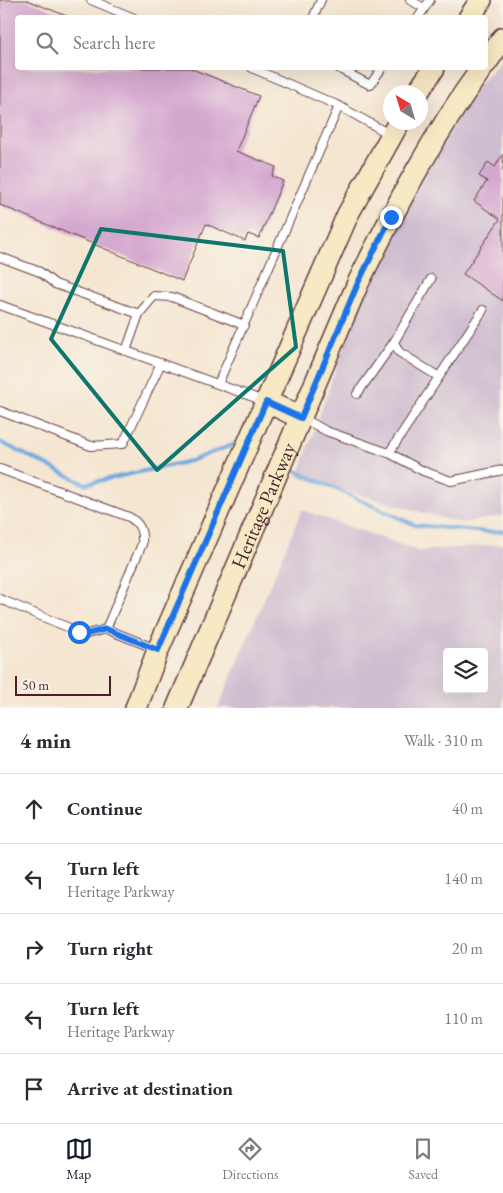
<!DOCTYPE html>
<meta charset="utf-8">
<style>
body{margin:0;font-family:"EB Garamond",serif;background:#f2f2f3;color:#2b2b33}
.controls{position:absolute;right:15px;bottom:15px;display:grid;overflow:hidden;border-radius:5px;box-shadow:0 5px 20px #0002}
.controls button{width:45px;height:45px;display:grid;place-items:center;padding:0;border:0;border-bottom:1px solid #e1e1e2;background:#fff;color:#2b2b33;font:25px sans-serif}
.compass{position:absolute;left:383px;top:85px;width:45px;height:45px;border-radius:50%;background:#fff;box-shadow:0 5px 20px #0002;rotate:322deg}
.scale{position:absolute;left:15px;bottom:12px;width:96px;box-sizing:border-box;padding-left:5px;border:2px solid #4a1f2b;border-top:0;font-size:14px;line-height:18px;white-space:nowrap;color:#4a1f2b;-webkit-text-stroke:4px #f7f3e8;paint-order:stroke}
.stop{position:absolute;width:15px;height:15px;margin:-11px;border:4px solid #1a73e8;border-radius:50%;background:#fff}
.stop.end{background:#1a73e8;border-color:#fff;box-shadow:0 1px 5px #0008}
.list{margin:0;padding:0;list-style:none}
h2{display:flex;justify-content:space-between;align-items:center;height:65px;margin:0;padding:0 20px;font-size:21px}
h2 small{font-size:16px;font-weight:400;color:#7c7c81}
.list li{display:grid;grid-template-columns:32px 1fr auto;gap:15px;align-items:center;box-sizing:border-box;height:70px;padding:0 20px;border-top:1px solid #e1e1e2}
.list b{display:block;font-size:19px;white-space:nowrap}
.list p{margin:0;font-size:16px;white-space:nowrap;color:#7c7c81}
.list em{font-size:16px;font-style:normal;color:#7c7c81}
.icon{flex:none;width:28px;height:28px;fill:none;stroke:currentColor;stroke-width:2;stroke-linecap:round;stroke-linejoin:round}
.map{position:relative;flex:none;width:503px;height:708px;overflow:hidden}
.search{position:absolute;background:#fff;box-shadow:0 5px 20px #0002;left:15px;right:15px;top:15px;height:55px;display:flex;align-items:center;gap:12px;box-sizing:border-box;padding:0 18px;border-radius:5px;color:#7c7c81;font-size:19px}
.sheet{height:415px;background:#fff}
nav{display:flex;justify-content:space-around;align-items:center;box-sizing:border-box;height:70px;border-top:1px solid #e1e1e2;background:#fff;font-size:14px;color:#7c7c81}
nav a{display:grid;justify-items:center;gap:2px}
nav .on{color:#111827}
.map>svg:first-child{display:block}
</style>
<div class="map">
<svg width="503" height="708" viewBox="0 0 503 708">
<rect width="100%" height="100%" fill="#f7f3e8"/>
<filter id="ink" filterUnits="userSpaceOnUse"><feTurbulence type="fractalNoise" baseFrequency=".02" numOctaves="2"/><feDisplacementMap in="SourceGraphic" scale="10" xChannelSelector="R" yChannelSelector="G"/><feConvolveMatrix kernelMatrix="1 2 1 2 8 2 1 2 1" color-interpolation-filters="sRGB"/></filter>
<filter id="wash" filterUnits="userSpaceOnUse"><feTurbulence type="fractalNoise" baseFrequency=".0096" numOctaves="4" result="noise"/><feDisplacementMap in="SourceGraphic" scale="20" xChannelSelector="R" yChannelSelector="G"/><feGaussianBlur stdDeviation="1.12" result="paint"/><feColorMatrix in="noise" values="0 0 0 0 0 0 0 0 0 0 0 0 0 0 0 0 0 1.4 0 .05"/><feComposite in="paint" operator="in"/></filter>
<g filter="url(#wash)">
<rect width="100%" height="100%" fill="#f5e6d1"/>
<g fill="#cfbdd0" fill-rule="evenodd">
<polygon points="503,58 503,516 460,523 298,477 367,279 469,96"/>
<path d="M 302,510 L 418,551 L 503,544 L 503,708 L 218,708 ZM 447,652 L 484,652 L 484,689 L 447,689 Z"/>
</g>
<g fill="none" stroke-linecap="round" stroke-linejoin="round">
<g stroke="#6fa9df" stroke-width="4">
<polyline points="0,442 85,484 190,461 235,444"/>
<polyline points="294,470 415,525 488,532 503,531"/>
</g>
</g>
<g id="blocks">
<g fill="#d5a8d0">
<polygon points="0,0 27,0 69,17 18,18 18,68 190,68 259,96 236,151 276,167 272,176 283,181 259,238 248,234 245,241 206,224 182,281 0,205"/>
<polygon points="503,154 503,301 463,274 500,219 474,201 487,181 479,176 488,162 495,167"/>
</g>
</g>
</g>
<g filter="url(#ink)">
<use href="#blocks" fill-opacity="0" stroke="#643d44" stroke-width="1"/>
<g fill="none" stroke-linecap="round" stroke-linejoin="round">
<defs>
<g id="lane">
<polyline points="91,0 134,18"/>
<polyline points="410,0 424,8"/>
<polyline points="313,18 321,0"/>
<polyline points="418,18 430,0"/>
<polyline points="252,68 339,106 391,135"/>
<polyline points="338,68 370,85 382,68"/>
<polyline points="0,257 40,272 55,284 139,314 126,351"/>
<polyline points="431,279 394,342 399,352 439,377"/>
<polyline points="0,305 264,401"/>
<polyline points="139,314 154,296 172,297 244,325"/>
<polyline points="218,384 339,106"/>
<polyline points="357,394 394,342"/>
<polyline points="0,411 91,446 123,444 161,363"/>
<polyline points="303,418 326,431 389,453 423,471 451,481 503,470"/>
<polyline points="389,453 483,310"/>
<path d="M 0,469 L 129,517 C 140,523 143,531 142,544 L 106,629"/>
<polyline points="0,599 79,632 87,634 106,629 156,649"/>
</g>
<g id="secondary">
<polyline points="469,18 481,0"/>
<polyline points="486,63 503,38"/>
<polyline points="418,92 434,68"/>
<polyline points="266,401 301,418"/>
<polyline points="136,708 158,650 348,214 399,122"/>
<path id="s1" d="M 177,708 L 358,283 C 395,208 433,135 482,68"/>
</g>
</defs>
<use href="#lane" stroke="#643d44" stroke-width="10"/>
<use href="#secondary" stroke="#643d44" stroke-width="24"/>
<use href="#lane" stroke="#fff" stroke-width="8"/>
<use href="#secondary" stroke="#f6e9c3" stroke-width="21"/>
</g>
</g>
<g fill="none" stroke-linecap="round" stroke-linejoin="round" filter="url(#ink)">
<polyline stroke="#1a73e8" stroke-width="6" points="79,632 87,634 106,629 158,650 266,402 301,418 358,283 391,217"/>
</g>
<path fill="none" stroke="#0f766e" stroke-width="4" stroke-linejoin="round" d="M 101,229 L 283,251 L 296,347 L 157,470 L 51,339 Z"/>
<g text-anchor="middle" stroke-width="4.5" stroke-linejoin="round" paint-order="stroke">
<g font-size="20" fill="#4a1f2b" stroke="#f7f3e8">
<text dy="7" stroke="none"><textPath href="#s1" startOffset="220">Heritage Parkway</textPath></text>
</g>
</g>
</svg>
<div class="controls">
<button><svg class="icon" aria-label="layers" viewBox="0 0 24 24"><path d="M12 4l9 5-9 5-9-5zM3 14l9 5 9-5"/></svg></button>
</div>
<svg class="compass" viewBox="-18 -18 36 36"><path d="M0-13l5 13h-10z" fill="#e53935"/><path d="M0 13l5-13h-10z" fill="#7c7c81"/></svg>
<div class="scale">50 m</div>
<div class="stop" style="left:79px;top:632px"></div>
<div class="stop end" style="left:391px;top:217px"></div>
<div class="search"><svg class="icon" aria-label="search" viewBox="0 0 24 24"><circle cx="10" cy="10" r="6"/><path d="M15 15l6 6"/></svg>Search here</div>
</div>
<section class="sheet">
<h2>4 min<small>Walk · 310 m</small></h2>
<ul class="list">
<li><svg class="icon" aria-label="ahead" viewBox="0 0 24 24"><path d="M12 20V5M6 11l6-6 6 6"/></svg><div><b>Continue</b></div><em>40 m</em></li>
<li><svg class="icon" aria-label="left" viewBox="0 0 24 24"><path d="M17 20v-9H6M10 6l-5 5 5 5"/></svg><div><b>Turn left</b><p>Heritage Parkway</p></div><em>140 m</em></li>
<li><svg class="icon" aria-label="right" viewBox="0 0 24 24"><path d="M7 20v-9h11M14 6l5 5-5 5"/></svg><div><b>Turn right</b></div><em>20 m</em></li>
<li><svg class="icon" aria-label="left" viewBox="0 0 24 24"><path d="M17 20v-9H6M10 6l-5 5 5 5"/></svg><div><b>Turn left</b><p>Heritage Parkway</p></div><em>110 m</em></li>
<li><svg class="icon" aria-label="arrive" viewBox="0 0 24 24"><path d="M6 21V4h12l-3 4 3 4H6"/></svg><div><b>Arrive at destination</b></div></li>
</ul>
</section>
<nav>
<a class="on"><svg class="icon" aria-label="map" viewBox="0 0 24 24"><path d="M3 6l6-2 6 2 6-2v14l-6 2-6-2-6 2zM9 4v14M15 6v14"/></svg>Map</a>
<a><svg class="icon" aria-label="directions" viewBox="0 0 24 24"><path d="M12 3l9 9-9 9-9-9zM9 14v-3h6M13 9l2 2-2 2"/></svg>Directions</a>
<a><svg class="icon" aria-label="saved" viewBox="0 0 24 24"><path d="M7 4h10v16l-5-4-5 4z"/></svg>Saved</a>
</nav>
